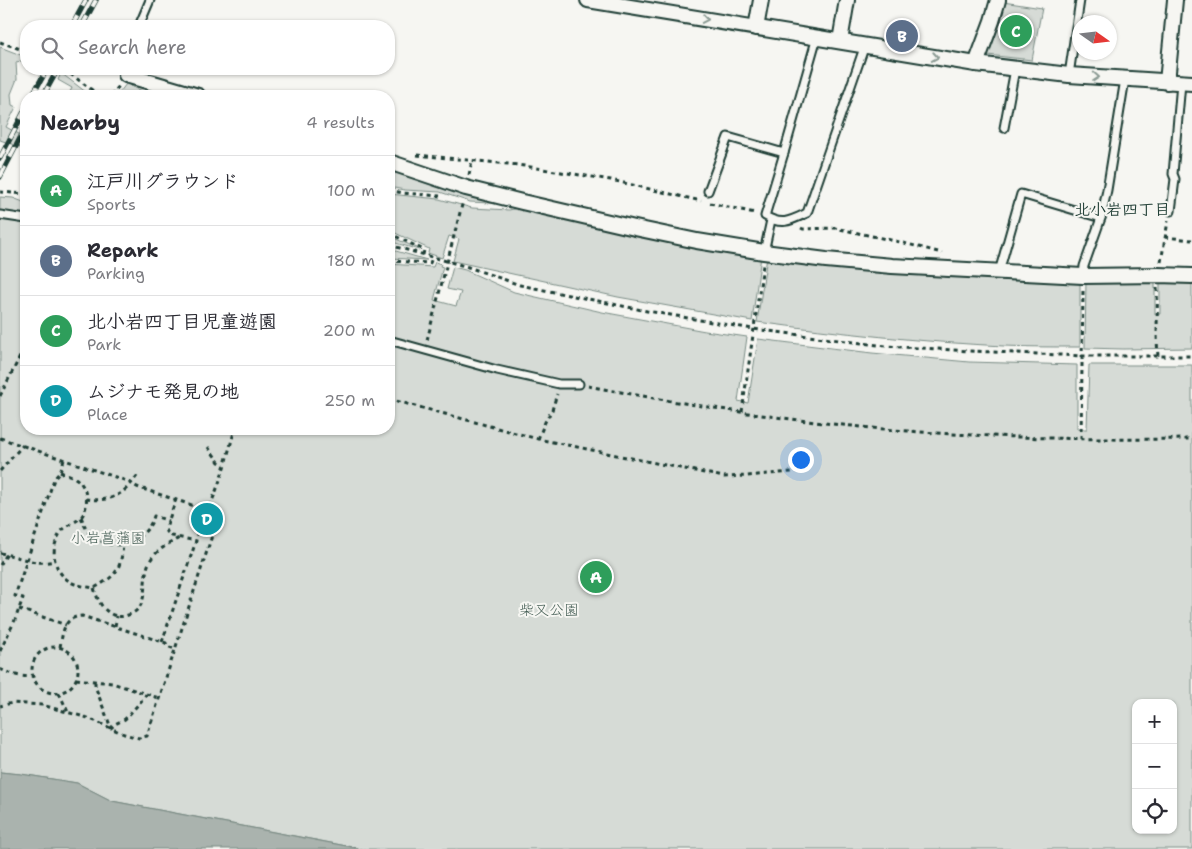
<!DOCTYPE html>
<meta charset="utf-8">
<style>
body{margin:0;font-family:"Shantell Sans","Klee One",sans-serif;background:#f7f7f7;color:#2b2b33}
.controls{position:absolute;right:15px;bottom:15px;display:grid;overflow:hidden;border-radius:10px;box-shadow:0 1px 4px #0004}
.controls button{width:45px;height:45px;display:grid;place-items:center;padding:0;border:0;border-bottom:1px solid #e1e1e2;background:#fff;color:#2b2b33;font:25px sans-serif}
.compass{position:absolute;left:1072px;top:15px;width:45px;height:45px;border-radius:50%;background:#fff;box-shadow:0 1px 4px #0004;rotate:104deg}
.you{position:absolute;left:800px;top:459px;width:18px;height:18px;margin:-12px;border:4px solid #fff;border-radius:50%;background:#1a73e8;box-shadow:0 0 0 8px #1a73e833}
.badge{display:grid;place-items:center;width:32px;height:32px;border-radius:50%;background:#2563eb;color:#fff;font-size:16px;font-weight:700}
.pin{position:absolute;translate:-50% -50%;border:2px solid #fff;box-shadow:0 1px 5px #0006}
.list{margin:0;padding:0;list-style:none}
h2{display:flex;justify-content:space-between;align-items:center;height:65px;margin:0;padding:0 20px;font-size:21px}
h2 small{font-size:16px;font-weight:400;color:#7c7c81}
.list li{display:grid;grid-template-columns:32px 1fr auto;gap:15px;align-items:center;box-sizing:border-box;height:70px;padding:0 20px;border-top:1px solid #e1e1e2}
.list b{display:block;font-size:19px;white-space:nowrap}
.list p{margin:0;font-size:16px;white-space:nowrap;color:#7c7c81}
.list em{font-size:16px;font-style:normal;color:#7c7c81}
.icon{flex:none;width:28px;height:28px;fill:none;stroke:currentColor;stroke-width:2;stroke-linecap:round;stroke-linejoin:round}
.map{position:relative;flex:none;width:1192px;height:849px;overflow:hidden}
.search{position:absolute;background:#fff;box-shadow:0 1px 4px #0004;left:20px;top:20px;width:375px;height:55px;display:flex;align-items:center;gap:12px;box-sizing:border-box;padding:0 18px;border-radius:20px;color:#7c7c81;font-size:19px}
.panel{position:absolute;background:#fff;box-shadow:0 1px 4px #0004;left:20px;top:90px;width:375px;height:345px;border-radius:20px}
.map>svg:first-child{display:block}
</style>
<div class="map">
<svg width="1192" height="849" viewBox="0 0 1192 849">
<rect width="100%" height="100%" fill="#f6f6f2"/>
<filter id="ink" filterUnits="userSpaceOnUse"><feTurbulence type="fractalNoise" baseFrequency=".02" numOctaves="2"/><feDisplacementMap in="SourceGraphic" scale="10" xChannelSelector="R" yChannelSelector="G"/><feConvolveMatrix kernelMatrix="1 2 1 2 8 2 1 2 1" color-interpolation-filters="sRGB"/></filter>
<g filter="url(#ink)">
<g fill="#d6dbd6" stroke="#7a8c85" fill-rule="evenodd">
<polygon points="1003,2 1042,8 1032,60 988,55"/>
<polygon points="0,47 26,57 26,64 21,61 16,62 17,79 11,94 12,105 16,107 6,127 26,138 26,149 0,140"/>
<polygon points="61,73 91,96 68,96 72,88 58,80"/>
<polygon points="126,84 154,96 117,96"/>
<polygon points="389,168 509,204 470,202 440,192 405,190 389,187"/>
<polygon points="389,194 439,199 472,208 509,210 522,207 761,256 752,321 618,297 453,261 459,239 449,236 442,258 428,253 429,249 389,230"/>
<path d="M 0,197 L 13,198 L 26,203 L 26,429 L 389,429 L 389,264 L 433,267 L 435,262 L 441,264 L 440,266 L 443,267 L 434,300 L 456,306 L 461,292 L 447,289 L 453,267 L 465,270 L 514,292 L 602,312 L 705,331 L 747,337 L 738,401 L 748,403 L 758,339 L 872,353 L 969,362 L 1077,365 L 1077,429 L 1087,429 L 1089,365 L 1192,365 L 1192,849 L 362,849 L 112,801 L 77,783 L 21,774 L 0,772 ZM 1136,703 L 1173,703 L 1173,830 L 1136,830 Z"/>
<polygon points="389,236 417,248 419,250 389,241"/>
<polygon points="389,249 427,260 389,258"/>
<path d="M 767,257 L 1080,280 L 1080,347 C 1055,347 1029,347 1004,346 C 921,342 839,333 757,322 Z"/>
<polygon points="1086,280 1155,281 1155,314 1160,314 1160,281 1192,281 1192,348 1123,349 1085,348"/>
</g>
<polygon fill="#aab3ae" stroke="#72847d" points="0,772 21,774 77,783 112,801 362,849 0,849"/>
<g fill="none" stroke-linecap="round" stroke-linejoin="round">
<defs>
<g id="lane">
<polyline points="139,26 150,0"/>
<polyline points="1069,75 1080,0"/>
<polyline points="1004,128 1015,69"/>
<path d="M 784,153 L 765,216 C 782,226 790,221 807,213 L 865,45"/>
<polyline points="708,191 728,137 784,153 817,37"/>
<polyline points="1171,211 1175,179 1173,174 1181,83"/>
<polyline points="0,215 26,219"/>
<polyline points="1101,218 1107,190 1125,79"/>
<polyline points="764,252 771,220"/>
<polyline points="999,272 1021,194 1101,218 1084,266 1083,276"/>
<polyline points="389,340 497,370 559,384 579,384"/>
</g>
<g id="street">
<polyline points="588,0 976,64 1069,75 1192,83"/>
<polyline points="756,28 761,0"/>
<polyline points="840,41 847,0"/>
<polyline points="976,64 992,21 998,0"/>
<polyline points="126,75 198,96"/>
<polyline points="1167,82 1175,0"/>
<polyline points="389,162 466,188 522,202 635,228 697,241 764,252 826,260 892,266 1083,276 1158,275 1192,276"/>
</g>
</defs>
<use href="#lane" stroke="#1f3d34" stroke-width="11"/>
<use href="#street" stroke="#1f3d34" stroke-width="18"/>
<g stroke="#1f3d34" stroke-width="3" stroke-dasharray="4 4" stroke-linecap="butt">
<polyline points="0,42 26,51"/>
<polyline points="64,69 100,96"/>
<polyline points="111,96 119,86"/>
<polyline points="417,155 518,165 611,180 701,201"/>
<polyline points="469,175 472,161"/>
<polyline points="389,190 403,193 440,196"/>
<polyline points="0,192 26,194"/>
<polyline points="710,203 755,213"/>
<polyline points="801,228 803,229 835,228 900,242 942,253"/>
<polyline points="389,233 424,250 423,255"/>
<polyline points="1165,237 1192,240"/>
<polyline points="389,245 468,267 520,285 647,311 753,329 886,346 970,351 1082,356 1192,356"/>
<polyline points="389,261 430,263 432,258"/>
<polyline points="1161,262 1168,221"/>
<path d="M 1157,288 C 1158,311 1156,333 1158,356"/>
<polyline points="427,340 463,201"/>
<path d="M 588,386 C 694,406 801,423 908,431 C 1002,438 1097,440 1192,439"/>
<polyline points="0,396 26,345"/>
<polyline points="389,399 538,439 724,477 747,476 802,471"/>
<polyline points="742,412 763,265"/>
<polyline points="0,438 127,481 137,487 219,514 147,736 139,738 124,734 88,718 42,705 12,703 0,706"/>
<polyline points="538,439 545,422 552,410 557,394"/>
<polyline points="1081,439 1083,290"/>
<polyline points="208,447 219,462 224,465"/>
<polyline points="0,471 23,445"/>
<path d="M 60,472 C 65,474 71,475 75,478 C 87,485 90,505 82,516 C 78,522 66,525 61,532 C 48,550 54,576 75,584 C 81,586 88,587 94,588 C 117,576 121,569 123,544"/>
<path d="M 86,499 C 110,502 123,496 137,476"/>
<polyline points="176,499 166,528 167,532 172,536 196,541"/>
<path d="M 81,517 C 83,521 84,525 86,528 C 89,534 95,538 101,541 C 122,552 147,538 154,516 L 169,521"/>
<path d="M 0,553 C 18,556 36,566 54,561"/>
<polyline points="0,565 7,554"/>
<path d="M 94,588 C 98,600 101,609 113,615 C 119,617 123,617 128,615 C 152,608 140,578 150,561 C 156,550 169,544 179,538"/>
<polyline points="19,609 66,625"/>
<polyline points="115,626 117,616"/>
<path d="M 162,642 L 196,541 C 197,526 207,515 212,501 C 222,478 228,453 235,429"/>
<circle cx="55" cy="670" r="23"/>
<path d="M 60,647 C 63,631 64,617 82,616 L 166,643 L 167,646 L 175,649"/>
<polyline points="0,651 15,620 23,598 15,596 54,479 60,472 64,460"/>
<path d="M 0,669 C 11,674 21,678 33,676"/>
<polyline points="76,679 112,683 159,698"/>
<polyline points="95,682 95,686 111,728 115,724 125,719 144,698 146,694"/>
<polyline points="59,693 68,712"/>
</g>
<use href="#lane" stroke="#f6f6f2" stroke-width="7"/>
<use href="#street" stroke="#f6f6f2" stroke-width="14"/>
<defs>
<g id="rail">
<polyline points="72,26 86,0"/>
<polyline points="82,26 96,0"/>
<polyline points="32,96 47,69"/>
<polyline points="43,96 58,69"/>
<polyline points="0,158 26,108"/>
<polyline points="0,177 26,127"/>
</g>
</defs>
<use href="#rail" stroke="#1f3d34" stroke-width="5.5"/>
<use href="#rail" stroke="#f6f6f2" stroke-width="4" stroke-dasharray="11" stroke-linecap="butt"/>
</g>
<defs><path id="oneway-chevron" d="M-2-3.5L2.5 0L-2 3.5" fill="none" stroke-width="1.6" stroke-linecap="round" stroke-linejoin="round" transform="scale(1.25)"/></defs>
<g stroke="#8a9a93">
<use href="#oneway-chevron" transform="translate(705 19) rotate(10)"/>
<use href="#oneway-chevron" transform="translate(935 57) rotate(10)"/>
<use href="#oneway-chevron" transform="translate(1096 77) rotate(4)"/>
</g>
</g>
<g text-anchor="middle" stroke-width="4" stroke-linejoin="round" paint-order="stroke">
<g font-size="15" fill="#445d54" stroke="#f6f6f2">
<text x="108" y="543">小岩菖蒲園</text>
<text x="549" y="615">柴又公園</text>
</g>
<g font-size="16" font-weight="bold" fill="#1f3d34" stroke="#f6f6f2">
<text x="1122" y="215">北小岩四丁目</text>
</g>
</g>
</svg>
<div class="controls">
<button>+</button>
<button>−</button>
<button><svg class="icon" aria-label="locate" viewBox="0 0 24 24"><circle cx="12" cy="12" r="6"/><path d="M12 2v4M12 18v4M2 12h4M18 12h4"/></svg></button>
</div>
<svg class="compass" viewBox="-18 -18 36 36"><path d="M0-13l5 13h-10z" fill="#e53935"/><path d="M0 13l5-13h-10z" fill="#7c7c81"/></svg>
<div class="you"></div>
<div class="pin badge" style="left:596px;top:577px;background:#2e9e5b">A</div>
<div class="pin badge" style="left:902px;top:36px;background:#5c6f8a">B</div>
<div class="pin badge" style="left:1016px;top:31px;background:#2e9e5b">C</div>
<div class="pin badge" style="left:207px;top:519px;background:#0f9aa8">D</div>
<div class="search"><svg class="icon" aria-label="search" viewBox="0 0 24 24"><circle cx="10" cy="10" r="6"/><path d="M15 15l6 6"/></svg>Search here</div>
<section class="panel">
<h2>Nearby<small>4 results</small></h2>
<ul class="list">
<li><span class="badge" style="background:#2e9e5b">A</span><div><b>江戸川グラウンド</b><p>Sports</p></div><em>100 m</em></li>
<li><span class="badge" style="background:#5c6f8a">B</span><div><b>Repark</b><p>Parking</p></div><em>180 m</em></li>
<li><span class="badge" style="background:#2e9e5b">C</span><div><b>北小岩四丁目児童遊園</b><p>Park</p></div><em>200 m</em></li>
<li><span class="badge" style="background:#0f9aa8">D</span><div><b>ムジナモ発見の地</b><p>Place</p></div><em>250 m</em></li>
</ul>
</section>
</div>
